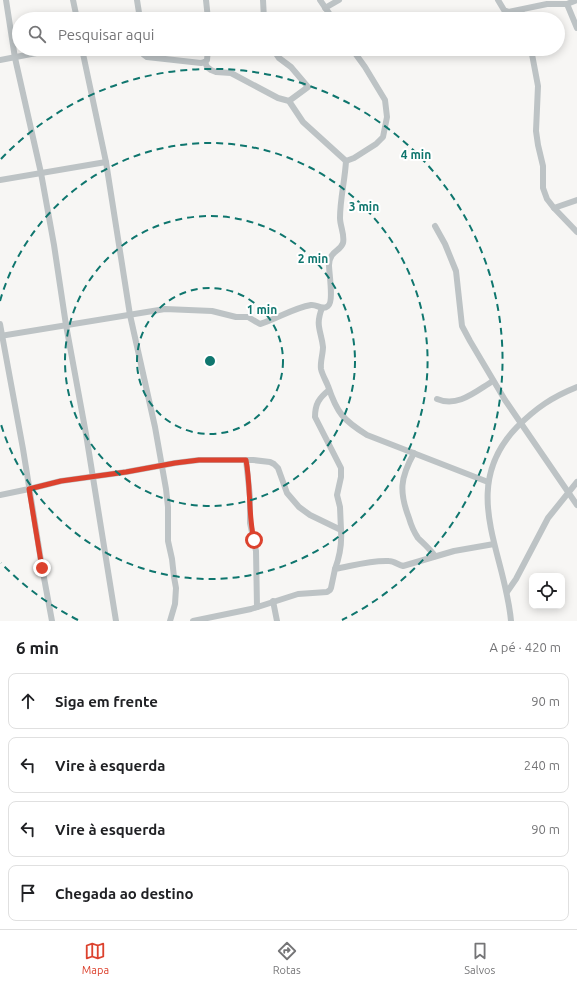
<!DOCTYPE html>
<html lang="pt">
<meta charset="utf-8">
<style>
body{margin:0;font-family:Ubuntu,sans-serif;background:#f6f6f6;color:#202124}
.controls{position:absolute;right:12px;bottom:12px;display:grid;overflow:hidden;border-radius:8px;box-shadow:0 2px 10px #0003}
.controls button{width:36px;height:36px;display:grid;place-items:center;padding:0;border:0;border-bottom:1px solid #e0e0e0;background:#fff;color:#202124;font:20px sans-serif}
.stop{position:absolute;width:12px;height:12px;margin:-9px;border:3px solid #dc422e;border-radius:50%;background:#fff}
.stop.end{background:#dc422e;border-color:#fff;box-shadow:0 1px 4px #0008}
.list{margin:0;padding:0;list-style:none}
h2{display:flex;justify-content:space-between;align-items:center;height:52px;margin:0;padding:0 16px;font-size:17px}
h2 small{font-size:13px;font-weight:400;color:#757577}
.list li{display:grid;grid-template-columns:26px 1fr auto;gap:12px;align-items:center;box-sizing:border-box;height:56px;margin:0 8px 8px;padding:0 8px;border:1px solid #e0e0e0;border-radius:8px}
.list b{display:block;font-size:15px;white-space:nowrap}
.list em{font-size:13px;font-style:normal;color:#757577}
.icon{flex:none;width:22px;height:22px;fill:none;stroke:currentColor;stroke-width:2;stroke-linecap:round;stroke-linejoin:round}
.map{position:relative;flex:none;width:577px;height:621px;overflow:hidden}
.search{position:absolute;background:#fff;box-shadow:0 2px 10px #0003;left:12px;right:12px;top:12px;height:44px;display:flex;align-items:center;gap:10px;box-sizing:border-box;padding:0 14px;border-radius:22px;color:#757577;font-size:15px}
.sheet{height:308px;background:#fff}
nav{display:flex;justify-content:space-around;align-items:center;box-sizing:border-box;height:56px;border-top:1px solid #e0e0e0;background:#fff;font-size:11px;color:#757577}
nav a{display:grid;justify-items:center;gap:2px}
nav .on{color:#dc422e}
.map>svg:first-child{display:block}
</style>
<div class="map">
<svg width="577" height="621" viewBox="0 0 577 621">
<rect width="100%" height="100%" fill="#f7f6f4"/>
<g fill="none" stroke-linecap="round" stroke-linejoin="round">
<g stroke="#bdc3c5" stroke-width="6">
<polyline points="6,0 15,58 41,173 54,245 66,325 86,434 116,621"/>
<polyline points="73,0 77,19"/>
<polyline points="137,0 140,19"/>
<polyline points="206,0 208,19"/>
<polyline points="263,0 264,19"/>
<polyline points="320,0 333,19"/>
<polyline points="498,0 504,10 508,12 547,4 567,4 577,0"/>
<polyline points="567,4 577,28"/>
<polyline points="325,8 339,0"/>
<polyline points="518,11 522,13 524,19"/>
<polyline points="82,49 106,162 130,315 155,427 166,489 168,507 168,541 172,559 174,577 176,588 175,604 170,621"/>
<polyline points="143,49 143,54 147,57 201,63 205,62"/>
<polyline points="273,49 279,58 291,67 308,87 289,101"/>
<polyline points="531,49 538,86 536,131 538,145 543,166 543,188 547,199 554,208 577,232"/>
<polyline points="0,60 57,49"/>
<polyline points="205,62 207,67 211,70 216,72 231,73 278,98 289,101 303,122 346,161"/>
<polyline points="205,62 207,60 208,49"/>
<polyline points="346,161 354,158 376,144 383,137 387,117 385,100 365,67 352,49"/>
<polyline points="0,180 106,162"/>
<polyline points="554,208 577,200"/>
<polyline points="435,226 445,244 456,271 462,326 470,341 505,400 577,505"/>
<path d="M 322,308 C 315,326 321,330 323,347 C 323,354 320,362 321,369 C 322,374 326,381 328,386 C 337,413 343,420 367,435 L 488,482"/>
<polyline points="0,324 23,449 42,567 52,621"/>
<path d="M 0,336 L 165,309 L 212,311 L 236,317 L 248,317 L 260,324 C 277,319 293,308 311,305 C 317,304 322,311 328,306 C 334,302 329,273 329,265 C 330,250 340,252 343,243 C 345,235 340,226 340,218 C 340,199 345,180 346,161"/>
<path d="M 329,390 C 319,398 315,404 315,417 L 341,468 L 341,477 L 337,495 L 340,507 L 341,530"/>
<path d="M 437,399 C 458,408 476,391 493,381"/>
<path d="M 414,453 C 400,478 399,492 409,518 C 411,525 414,532 418,538 C 424,544 430,549 435,556"/>
<polyline points="246,460 250,497 250,523 256,551 257,607"/>
<path d="M 0,495 L 29,489 L 61,481 L 126,472 L 175,463 L 199,460 L 253,460 L 270,462 L 274,464 L 278,468 L 287,493 L 299,507 L 310,515 L 341,530 C 342,545 340,556 335,569"/>
<polyline points="507,592 516,579 548,518 577,482"/>
<polyline points="273,601 277,621"/>
<path d="M 193,621 L 251,609 L 298,594 L 327,592 L 330,590 L 331,588 L 335,569 C 352,566 370,560 389,561 C 394,561 398,565 403,566 L 454,551 L 494,544"/>
<path d="M 511,621 C 505,552 458,488 517,427 C 536,408 552,397 577,387"/>
</g>
</g>
<g fill="none" stroke-linecap="round" stroke-linejoin="round">
<path stroke="#dc422e" stroke-width="5" d="M 42,568 L 29,489 L 61,481 L 126,472 L 175,463 L 199,460 L 246,460 C 251,487 248,514 254,540"/>
</g>
<g fill="none" stroke="#0f766e" stroke-width="2" stroke-dasharray="7 5">
<circle cx="210" cy="361" r="73"/>
<circle cx="210" cy="361" r="145"/>
<path d="M0 301A218 218 0 1 1 0 421"/>
<path d="M78 620A291 291 0 0 1 1 563M1 159A291 291 0 1 1 342 620"/>
</g>
<circle cx="210" cy="361" r="6" fill="#0f766e" stroke="#fff" stroke-width="2"/>
<g font-size="12" text-anchor="middle" font-weight="bold" fill="#0f766e" stroke="#fff" stroke-width="4" stroke-linejoin="round" paint-order="stroke">
<text x="416" y="159">4 min</text>
<text x="364" y="211">3 min</text>
<text x="313" y="263">2 min</text>
<text x="262" y="314">1 min</text>
</g>
</svg>
<div class="controls">
<button><svg class="icon" aria-label="locate" viewBox="0 0 24 24"><circle cx="12" cy="12" r="6"/><path d="M12 2v4M12 18v4M2 12h4M18 12h4"/></svg></button>
</div>
<div class="stop" style="left:254px;top:540px"></div>
<div class="stop end" style="left:42px;top:568px"></div>
<div class="search"><svg class="icon" aria-label="search" viewBox="0 0 24 24"><circle cx="10" cy="10" r="6"/><path d="M15 15l6 6"/></svg>Pesquisar aqui</div>
</div>
<section class="sheet">
<h2>6 min<small>A pé · 420 m</small></h2>
<ul class="list">
<li><svg class="icon" aria-label="ahead" viewBox="0 0 24 24"><path d="M12 20V5M6 11l6-6 6 6"/></svg><div><b>Siga em frente</b></div><em>90 m</em></li>
<li><svg class="icon" aria-label="left" viewBox="0 0 24 24"><path d="M17 20v-9H6M10 6l-5 5 5 5"/></svg><div><b>Vire à esquerda</b></div><em>240 m</em></li>
<li><svg class="icon" aria-label="left" viewBox="0 0 24 24"><path d="M17 20v-9H6M10 6l-5 5 5 5"/></svg><div><b>Vire à esquerda</b></div><em>90 m</em></li>
<li><svg class="icon" aria-label="arrive" viewBox="0 0 24 24"><path d="M6 21V4h12l-3 4 3 4H6"/></svg><div><b>Chegada ao destino</b></div></li>
</ul>
</section>
<nav>
<a class="on"><svg class="icon" aria-label="map" viewBox="0 0 24 24"><path d="M3 6l6-2 6 2 6-2v14l-6 2-6-2-6 2zM9 4v14M15 6v14"/></svg>Mapa</a>
<a><svg class="icon" aria-label="directions" viewBox="0 0 24 24"><path d="M12 3l9 9-9 9-9-9zM9 14v-3h6M13 9l2 2-2 2"/></svg>Rotas</a>
<a><svg class="icon" aria-label="saved" viewBox="0 0 24 24"><path d="M7 4h10v16l-5-4-5 4z"/></svg>Salvos</a>
</nav>
